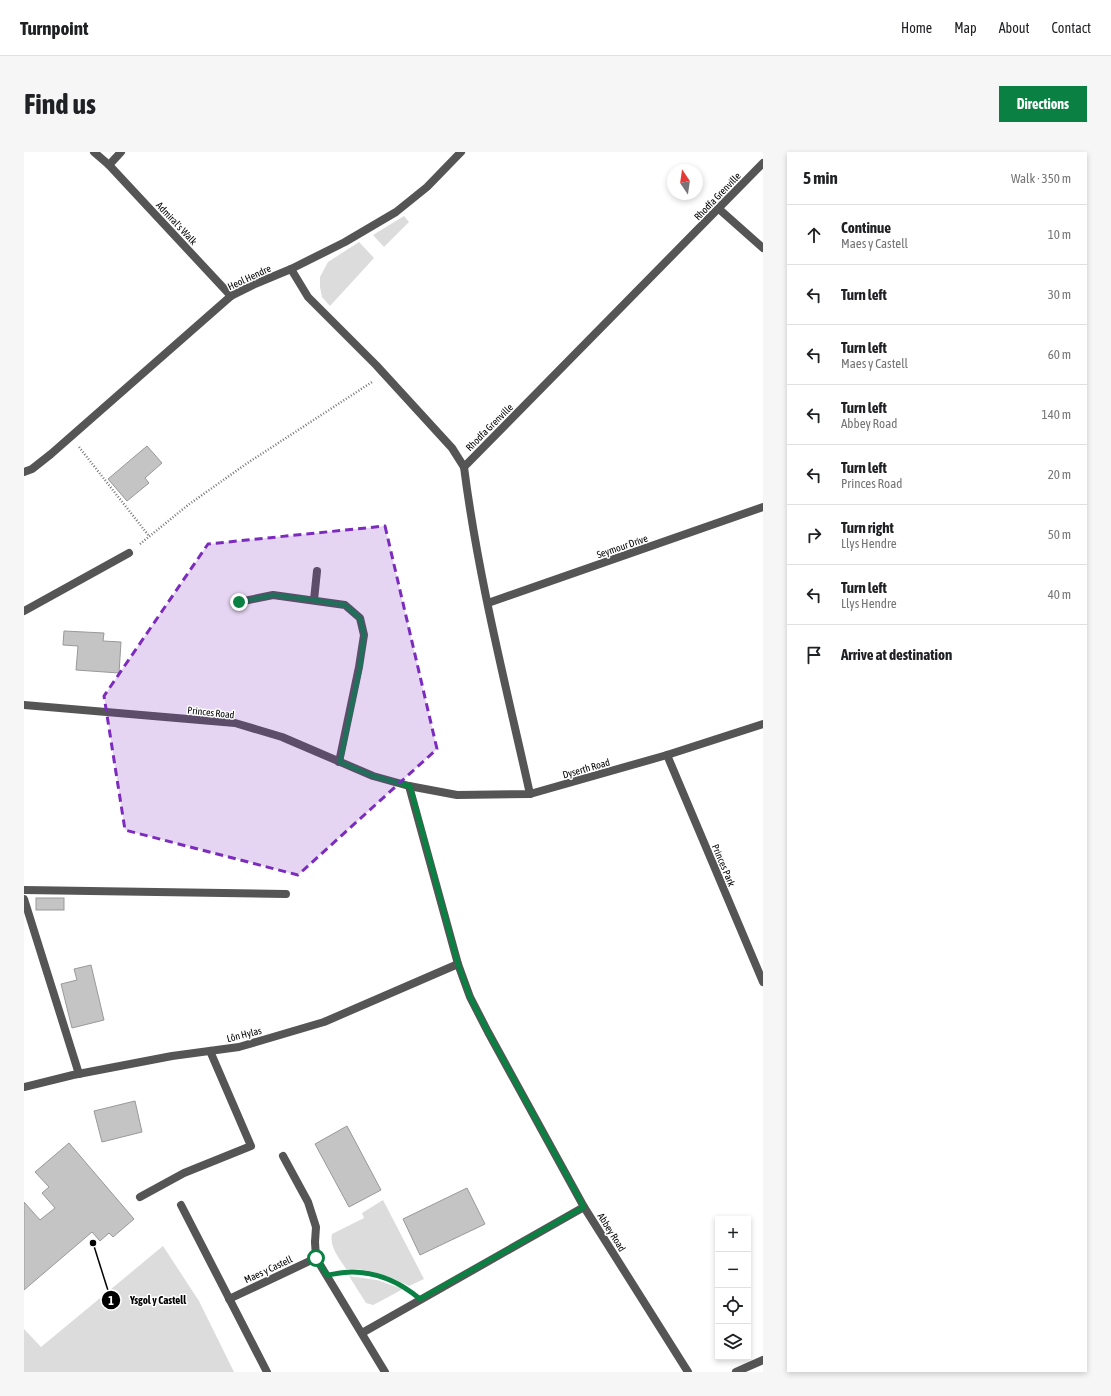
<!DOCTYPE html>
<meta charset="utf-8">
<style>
body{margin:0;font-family:"Asap Condensed",sans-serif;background:#f6f6f6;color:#202124}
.controls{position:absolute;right:12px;bottom:12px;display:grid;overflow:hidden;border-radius:0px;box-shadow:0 2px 6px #0003}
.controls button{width:36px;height:36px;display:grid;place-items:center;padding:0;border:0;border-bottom:1px solid #e0e0e0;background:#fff;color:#202124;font:20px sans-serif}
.compass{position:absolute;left:643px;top:12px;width:36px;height:36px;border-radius:50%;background:#fff;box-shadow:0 2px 6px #0003;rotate:347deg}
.stop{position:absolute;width:12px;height:12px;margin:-9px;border:3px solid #0b8043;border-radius:50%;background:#fff}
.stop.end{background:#0b8043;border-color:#fff;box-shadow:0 1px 4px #0008}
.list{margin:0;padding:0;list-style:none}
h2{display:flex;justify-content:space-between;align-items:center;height:52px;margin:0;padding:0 16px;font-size:17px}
h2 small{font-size:13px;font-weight:400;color:#757577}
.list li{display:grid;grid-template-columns:26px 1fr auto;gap:12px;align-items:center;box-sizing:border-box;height:60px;padding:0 16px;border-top:1px solid #e0e0e0}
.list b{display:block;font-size:15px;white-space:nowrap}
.list p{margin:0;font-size:13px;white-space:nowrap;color:#757577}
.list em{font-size:13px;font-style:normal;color:#757577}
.icon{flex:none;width:22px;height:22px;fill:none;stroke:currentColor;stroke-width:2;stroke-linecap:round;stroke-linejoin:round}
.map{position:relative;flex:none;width:739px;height:1220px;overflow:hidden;border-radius:0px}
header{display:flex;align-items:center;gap:24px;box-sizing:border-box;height:56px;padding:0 20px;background:#fff;border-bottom:1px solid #e0e0e0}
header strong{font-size:19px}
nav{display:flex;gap:22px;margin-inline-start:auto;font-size:14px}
.intro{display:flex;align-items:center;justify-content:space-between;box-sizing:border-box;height:96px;padding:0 24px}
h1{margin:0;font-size:28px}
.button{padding:10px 18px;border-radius:0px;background:#0b8043;color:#fff;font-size:14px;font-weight:700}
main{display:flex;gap:24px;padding:0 24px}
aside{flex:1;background:#fff;border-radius:0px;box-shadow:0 2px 6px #0003}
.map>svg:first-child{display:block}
</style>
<header>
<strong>Turnpoint</strong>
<nav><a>Home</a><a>Map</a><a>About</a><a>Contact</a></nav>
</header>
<div class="intro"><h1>Find us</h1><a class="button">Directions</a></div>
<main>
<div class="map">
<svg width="739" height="1220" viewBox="0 0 739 1220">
<rect width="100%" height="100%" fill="#fff"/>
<g fill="#dcdcdc">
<polygon points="380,64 385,70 360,95 349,83"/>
<polygon points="335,90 350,106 306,154 298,145 296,135 296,125 304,110"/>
<path d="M 359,1048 L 400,1127 L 385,1134 C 362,1123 348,1117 322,1117 C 316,1107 305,1095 308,1082 L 340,1066 L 338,1061 Z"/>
<polygon points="139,1094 175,1149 210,1220 0,1220 0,1177 17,1195"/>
<polygon points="325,1124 353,1128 379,1137 355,1150 349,1153 342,1151"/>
</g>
<g fill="#c4c4c4" stroke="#999">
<polygon points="123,294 138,311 121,326 125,331 103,349 84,327"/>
<polygon points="40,479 80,481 79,489 97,490 95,521 52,518 54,494 39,493"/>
<rect x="12" y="746" width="28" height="12"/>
<polygon points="67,813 80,868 48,876 37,832 53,828 50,817"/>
<polygon points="111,949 118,980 78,990 70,959"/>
<polygon points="323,974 357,1038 325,1055 291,992"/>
<polygon points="45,991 110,1067 89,1085 85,1081 76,1089 68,1080 0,1138 0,1050 16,1068 31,1056 18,1041 25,1035 11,1020"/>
<polygon points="443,1036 461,1072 396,1103 379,1067"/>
</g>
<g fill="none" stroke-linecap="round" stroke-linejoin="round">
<g stroke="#777" stroke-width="2.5" stroke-dasharray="1 2" stroke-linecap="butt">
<polyline points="55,295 125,384"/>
<polyline points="116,392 164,353 222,312 348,230"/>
<path d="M 319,1121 C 340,1118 367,1125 384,1138"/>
</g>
<g stroke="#555" stroke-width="8">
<polyline points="0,738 262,742"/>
<polyline points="0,747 55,922"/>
<polyline points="259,1004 284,1050 292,1075 291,1090"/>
<polyline points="116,1045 160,1021 227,994 186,899"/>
<polyline points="157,1053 243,1220"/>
</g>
<g stroke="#555" stroke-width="8">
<polyline points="70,0 85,13 97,0"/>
<polyline points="85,13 207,144"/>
<polyline points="695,57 739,96"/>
<polyline points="267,117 284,145 352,213 428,296 440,315"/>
<polyline points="0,320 8,317 27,302 207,144 231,132 267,117 321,90 372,60 403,35 437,0"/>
<polyline points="290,448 293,419"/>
<polyline points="215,450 249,443 321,453 336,466 340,483 335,515 315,610"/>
<polyline points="464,451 739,355"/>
<polyline points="0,459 105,401"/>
<polyline points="643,603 739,830"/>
<polyline points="385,634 434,812 446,845 464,880 560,1055 664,1220"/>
<path d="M 506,642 C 482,534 454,425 440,315 L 739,11"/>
<polyline points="0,935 49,923 148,904 215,895 300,870 434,812"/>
<polyline points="291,1090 292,1106 361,1220"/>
<polyline points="205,1147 292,1106"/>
<polyline points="338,1181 560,1055"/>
<polyline points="712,1220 739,1208"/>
</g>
<polyline stroke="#555" stroke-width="8" points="0,553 211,571 258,585 349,624 385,634 433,643 506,642 643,603 739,572"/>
</g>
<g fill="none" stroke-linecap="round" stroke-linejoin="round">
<path stroke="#0b8043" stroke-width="5" d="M 215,450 L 249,443 L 290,448 L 321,453 L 336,466 L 340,483 L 336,515 L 316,610 L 349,624 L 386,634 L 434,812 L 446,845 L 464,880 L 560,1055 L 396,1147 C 377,1131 353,1120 328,1120 C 319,1120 311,1122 303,1123 L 292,1106"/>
</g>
<path fill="#7b2cbf" fill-opacity="0.2" stroke="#7b2cbf" stroke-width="3" stroke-dasharray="8 5" stroke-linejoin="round" d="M 361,374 L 413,597 L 274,723 L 101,678 L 80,544 L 184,392 Z"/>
<g text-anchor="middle" stroke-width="3" stroke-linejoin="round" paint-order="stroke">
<g font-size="10" fill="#000" stroke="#fff">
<text transform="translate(693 44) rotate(-46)" y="4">Rhodfa Grenville</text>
<text transform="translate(153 71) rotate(47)" y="4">Admiral's Walk</text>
<text transform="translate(225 125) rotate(-25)" y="4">Heol Hendre</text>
<text transform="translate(465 275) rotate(-45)" y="4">Rhodfa Grenville</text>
<text transform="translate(598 394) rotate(-19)" y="4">Seymour Drive</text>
<text transform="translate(187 560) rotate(6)" y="4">Princes Road</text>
<text transform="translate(562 616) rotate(-16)" y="4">Dyserth Road</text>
<text transform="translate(700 713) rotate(67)" y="4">Princes Park</text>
<text transform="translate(220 882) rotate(-14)" y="4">Lôn Hylas</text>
<text transform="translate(588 1080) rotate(58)" y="4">Abbey Road</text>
<text transform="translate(244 1117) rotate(-25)" y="4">Maes y Castell</text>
</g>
</g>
<path fill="none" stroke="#000" stroke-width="1.5" d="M69 1091L87 1148"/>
<g fill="#000" stroke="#fff" stroke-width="1.5">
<circle cx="69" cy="1091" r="4"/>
<circle cx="87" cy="1148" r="10"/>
</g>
<g font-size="12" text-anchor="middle" font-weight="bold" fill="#fff">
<text x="87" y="1153">1</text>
</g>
<g font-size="11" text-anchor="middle" font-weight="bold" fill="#000" stroke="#fff" stroke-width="3" stroke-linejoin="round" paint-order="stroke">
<text x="134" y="1152">Ysgol y Castell</text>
</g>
</svg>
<div class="controls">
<button>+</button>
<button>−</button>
<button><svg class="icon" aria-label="locate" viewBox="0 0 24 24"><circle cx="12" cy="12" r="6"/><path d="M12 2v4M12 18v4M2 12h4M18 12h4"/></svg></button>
<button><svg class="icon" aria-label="layers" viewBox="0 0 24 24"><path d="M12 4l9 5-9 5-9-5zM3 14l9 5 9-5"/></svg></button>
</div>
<svg class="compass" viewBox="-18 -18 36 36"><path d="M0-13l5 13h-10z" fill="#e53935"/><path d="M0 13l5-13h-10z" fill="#757577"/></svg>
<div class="stop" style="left:292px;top:1106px"></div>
<div class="stop end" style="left:215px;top:450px"></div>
</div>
<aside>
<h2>5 min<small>Walk · 350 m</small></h2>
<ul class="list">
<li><svg class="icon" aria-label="ahead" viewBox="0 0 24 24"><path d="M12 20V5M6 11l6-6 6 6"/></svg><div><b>Continue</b><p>Maes y Castell</p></div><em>10 m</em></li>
<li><svg class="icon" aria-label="left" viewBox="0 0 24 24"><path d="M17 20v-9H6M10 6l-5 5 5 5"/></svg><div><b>Turn left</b></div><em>30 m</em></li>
<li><svg class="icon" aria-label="left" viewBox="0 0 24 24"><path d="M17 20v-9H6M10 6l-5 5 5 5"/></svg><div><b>Turn left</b><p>Maes y Castell</p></div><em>60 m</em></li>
<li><svg class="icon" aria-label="left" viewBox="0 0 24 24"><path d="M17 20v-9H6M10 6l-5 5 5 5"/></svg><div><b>Turn left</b><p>Abbey Road</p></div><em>140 m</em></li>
<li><svg class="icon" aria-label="left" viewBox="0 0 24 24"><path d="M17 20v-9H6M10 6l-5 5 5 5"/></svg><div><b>Turn left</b><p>Princes Road</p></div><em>20 m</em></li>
<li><svg class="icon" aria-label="right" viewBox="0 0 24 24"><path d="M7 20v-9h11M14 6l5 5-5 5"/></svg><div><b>Turn right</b><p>Llys Hendre</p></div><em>50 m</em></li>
<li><svg class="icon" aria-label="left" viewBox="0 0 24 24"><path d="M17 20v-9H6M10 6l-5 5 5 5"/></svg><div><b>Turn left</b><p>Llys Hendre</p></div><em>40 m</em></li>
<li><svg class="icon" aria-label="arrive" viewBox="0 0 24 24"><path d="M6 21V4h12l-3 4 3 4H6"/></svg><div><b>Arrive at destination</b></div></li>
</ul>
</aside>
</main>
